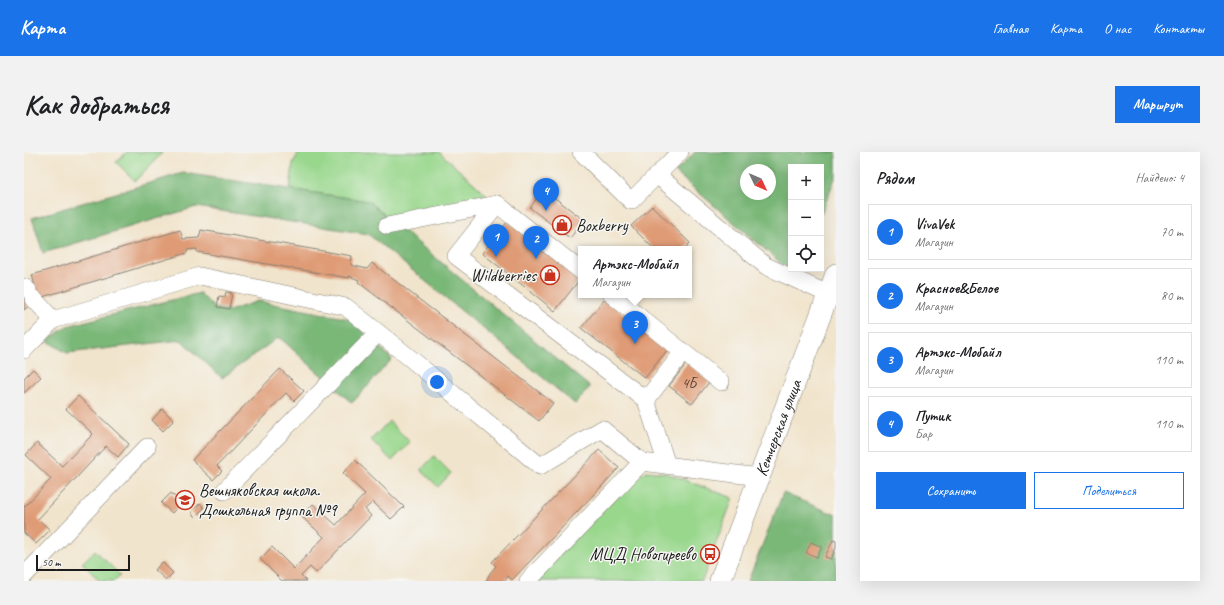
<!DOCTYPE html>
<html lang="ru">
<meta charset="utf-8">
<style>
body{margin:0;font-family:Caveat,sans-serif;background:#f2f2f2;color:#202124}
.controls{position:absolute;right:12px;top:12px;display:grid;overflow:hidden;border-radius:0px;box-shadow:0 4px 16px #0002}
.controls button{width:36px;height:36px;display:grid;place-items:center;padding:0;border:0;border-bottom:1px solid #e0e0e0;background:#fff;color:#202124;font:20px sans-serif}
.compass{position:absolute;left:716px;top:12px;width:36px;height:36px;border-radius:50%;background:#fff;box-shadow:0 4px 16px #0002;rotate:134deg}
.scale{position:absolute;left:12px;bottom:10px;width:94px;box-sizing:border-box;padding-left:4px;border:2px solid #1c1c1c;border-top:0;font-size:11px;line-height:14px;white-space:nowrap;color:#1c1c1c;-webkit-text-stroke:3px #f6f6f2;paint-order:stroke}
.you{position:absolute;left:413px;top:230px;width:14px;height:14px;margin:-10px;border:3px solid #fff;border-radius:50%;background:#1a73e8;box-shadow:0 0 0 6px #1a73e833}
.badge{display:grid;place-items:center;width:26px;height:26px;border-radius:50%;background:#1a73e8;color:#fff;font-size:13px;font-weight:700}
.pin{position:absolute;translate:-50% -33px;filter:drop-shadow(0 1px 2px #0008)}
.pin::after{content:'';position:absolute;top:21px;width:14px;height:12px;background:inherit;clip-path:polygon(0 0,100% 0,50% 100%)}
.popup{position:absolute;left:554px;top:94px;width:114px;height:52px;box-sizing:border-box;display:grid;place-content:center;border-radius:0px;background:#fff;filter:drop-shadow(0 1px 3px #0005);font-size:13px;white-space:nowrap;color:#757577}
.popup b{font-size:15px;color:#202124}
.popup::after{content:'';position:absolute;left:50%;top:100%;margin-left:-8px;border:8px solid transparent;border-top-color:#fff}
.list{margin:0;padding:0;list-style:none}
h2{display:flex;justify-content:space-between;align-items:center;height:52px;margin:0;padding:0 16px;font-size:17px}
h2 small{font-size:13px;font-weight:400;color:#757577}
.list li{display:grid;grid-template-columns:26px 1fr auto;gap:12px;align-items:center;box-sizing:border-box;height:56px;margin:0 8px 8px;padding:0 8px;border:1px solid #e0e0e0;border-radius:0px}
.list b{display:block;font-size:15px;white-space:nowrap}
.list p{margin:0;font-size:13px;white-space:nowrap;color:#757577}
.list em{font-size:13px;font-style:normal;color:#757577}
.actions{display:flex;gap:8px;padding:12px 16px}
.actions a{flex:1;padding:9px 0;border:1px solid #1a73e8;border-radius:0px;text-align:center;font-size:14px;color:#1a73e8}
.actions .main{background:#1a73e8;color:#fff}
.icon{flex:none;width:22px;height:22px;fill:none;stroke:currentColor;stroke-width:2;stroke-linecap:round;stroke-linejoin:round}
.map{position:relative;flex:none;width:812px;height:429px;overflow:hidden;border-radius:0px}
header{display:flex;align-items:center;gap:24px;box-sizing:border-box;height:56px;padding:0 20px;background:#1a73e8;color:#fff}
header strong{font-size:19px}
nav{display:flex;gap:22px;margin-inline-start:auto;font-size:14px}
.intro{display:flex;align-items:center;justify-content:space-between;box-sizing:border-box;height:96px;padding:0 24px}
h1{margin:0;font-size:28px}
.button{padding:10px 18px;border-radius:0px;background:#1a73e8;color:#fff;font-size:14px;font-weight:700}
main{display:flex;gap:24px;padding:0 24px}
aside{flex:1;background:#fff;border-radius:0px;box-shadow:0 4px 16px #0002}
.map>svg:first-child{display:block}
</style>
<header>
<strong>Карта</strong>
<nav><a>Главная</a><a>Карта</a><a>О нас</a><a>Контакты</a></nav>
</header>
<div class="intro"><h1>Как добраться</h1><a class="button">Маршрут</a></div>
<main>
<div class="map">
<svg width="812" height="429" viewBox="0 0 812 429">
<rect width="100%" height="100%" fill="#f6f6f2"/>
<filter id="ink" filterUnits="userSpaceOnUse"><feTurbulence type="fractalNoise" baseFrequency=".025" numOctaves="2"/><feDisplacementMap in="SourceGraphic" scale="8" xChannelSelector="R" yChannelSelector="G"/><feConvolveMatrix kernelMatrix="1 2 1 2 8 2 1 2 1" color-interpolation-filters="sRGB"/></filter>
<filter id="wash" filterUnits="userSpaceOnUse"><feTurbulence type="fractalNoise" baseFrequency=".012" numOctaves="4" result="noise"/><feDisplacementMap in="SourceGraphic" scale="16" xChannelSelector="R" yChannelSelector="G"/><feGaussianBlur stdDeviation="0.9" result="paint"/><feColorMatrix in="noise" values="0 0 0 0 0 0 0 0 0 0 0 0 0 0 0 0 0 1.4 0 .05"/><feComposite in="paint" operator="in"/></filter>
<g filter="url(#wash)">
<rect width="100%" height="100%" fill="#f1e4cc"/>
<g fill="#99d78c" stroke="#5a7a54">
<polygon points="103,0 137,0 138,1 111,29 92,10"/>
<polygon points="275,0 415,0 473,52 372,72 344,49 266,37 269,11"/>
<polygon points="365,269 386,290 368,309 347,288"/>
<polygon points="410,304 427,321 414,335 397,318"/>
<polygon points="623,319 642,321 709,346 678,429 511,429 609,327"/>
<polygon points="71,398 96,423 90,429 76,429 58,411"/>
</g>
<g fill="#7ab878" stroke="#4b6a4a" fill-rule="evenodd">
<path d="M 671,0 L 812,0 L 812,23 L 797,63 L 797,15 L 767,15 L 767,117 L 776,117 L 773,125 L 651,20 ZM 722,18 L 746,18 L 746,42 L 722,42 Z"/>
<polygon points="159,21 344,49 566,235 551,252 344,82 172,55 19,101 8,66"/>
<polygon points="176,141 190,156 205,159 234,149 326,167 368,207 328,251 255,185 198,226 157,188 43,201 23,189 43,174"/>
<polygon points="759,341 812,363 812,429 724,429"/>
</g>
<g id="blocks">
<g fill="#df9b76">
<polygon points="519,37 560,68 546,86 506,56"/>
<polygon points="628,54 666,91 660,97 630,97 607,74"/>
<polygon points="484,69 556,127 531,159 458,101"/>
<polygon points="156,78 159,87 175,86 177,78 328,104 327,113 343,117 348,111 529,251 515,269 334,130 335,128 325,124 325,126 173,100 173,97 163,98 163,101 15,146 8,151 0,158 0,141 11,134 8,123"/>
<polygon points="202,140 208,141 205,157 193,155 195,144 201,145"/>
<polygon points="581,147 644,197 621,226 557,176"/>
<polygon points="663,211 686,229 668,252 645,234"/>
<polygon points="9,217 17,225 0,241 0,226"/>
<polygon points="256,217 280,239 270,249 262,241 193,314 198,319 189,328 168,308"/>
<polygon points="54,244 105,292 94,305 82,294 14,367 26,378 12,392 0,381 0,354 1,354 27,327 2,303 13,291 38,314 69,282 42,257"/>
<polygon points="138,257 150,268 139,279 128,268"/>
<polygon points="575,298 595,316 488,428 484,424 481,429 462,429 466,421 472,414 468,410"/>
<polygon points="331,308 380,355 367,367 349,350 341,357 347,364 292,421 286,415 277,424 282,429 258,429 236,407 248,395 270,417 300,385 277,364 289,352 312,373 341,342 319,321"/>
<polygon points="147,341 157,351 148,361 137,351"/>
<polygon points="176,351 180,356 171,365 167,361"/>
<polygon points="809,388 812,389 812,396 807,407 801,405"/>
<polygon points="787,390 798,395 793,405 782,401"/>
<polygon points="138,410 149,421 142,428 131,418"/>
</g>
</g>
</g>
<g filter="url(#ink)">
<use href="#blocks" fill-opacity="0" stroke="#868074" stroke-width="1"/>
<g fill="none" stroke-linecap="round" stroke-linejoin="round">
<defs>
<g id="minor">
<polyline points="557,0 607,49 633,23 742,114 804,142"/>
<polyline points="633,23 656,0"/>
<polyline points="473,52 432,104 622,248 659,200 588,143"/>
<polyline points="363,74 473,52 557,119"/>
<polyline points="0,135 4,138"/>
<polyline points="10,147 29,168"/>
<polyline points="0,198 29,168 176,124 322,155 386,206 516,314 578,277 618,310 735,325"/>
<polyline points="659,200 697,230"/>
<polyline points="622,248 643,313"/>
<polyline points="200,339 354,181"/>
<polyline points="0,424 123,295"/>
<polyline points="504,429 618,310"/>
</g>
<g id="major">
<path id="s1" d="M 696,429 L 812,122"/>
</g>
</defs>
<use href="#minor" stroke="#868074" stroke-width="18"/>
<use href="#major" stroke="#868074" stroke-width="22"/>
<use href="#minor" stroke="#fff" stroke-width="17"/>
<use href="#major" stroke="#fff" stroke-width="21"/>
</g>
</g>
<defs>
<symbol id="shop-ring" viewBox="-11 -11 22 22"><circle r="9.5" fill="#f6f6f2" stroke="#c8321e" stroke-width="1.5"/><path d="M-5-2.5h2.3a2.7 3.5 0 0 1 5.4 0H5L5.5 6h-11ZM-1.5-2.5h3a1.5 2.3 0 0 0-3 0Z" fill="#c8321e"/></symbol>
<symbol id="school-ring" viewBox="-11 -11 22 22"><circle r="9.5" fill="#f6f6f2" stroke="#c8321e" stroke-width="1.5"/><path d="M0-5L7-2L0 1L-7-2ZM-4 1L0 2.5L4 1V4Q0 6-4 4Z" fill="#c8321e"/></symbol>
<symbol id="bus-ring" viewBox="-11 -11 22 22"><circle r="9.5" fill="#f6f6f2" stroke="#c8321e" stroke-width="1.5"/><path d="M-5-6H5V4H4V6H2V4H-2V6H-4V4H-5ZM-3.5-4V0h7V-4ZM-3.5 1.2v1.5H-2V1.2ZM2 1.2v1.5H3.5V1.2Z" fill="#c8321e"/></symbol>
</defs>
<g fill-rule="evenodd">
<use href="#shop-ring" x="527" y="62" width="22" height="22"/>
<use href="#shop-ring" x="515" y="112" width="22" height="22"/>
<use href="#school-ring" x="150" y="337" width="22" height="22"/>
<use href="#bus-ring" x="675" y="391" width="22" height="22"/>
</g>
<g text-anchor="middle" stroke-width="3" stroke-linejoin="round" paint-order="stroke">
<g font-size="15" fill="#4d3c32">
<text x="665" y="236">4Б</text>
</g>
<g font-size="17" fill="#1c1c1c" stroke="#f6f6f2" text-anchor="start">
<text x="552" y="79">Boxberry</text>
<text x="512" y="129" text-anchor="end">Wildberries</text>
<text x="175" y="344">Вешняковская школа.<tspan x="175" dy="20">Дошкольная группа №9</tspan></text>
<text x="672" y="408" text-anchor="end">МЦД Новогиреево</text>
</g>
<g font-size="17" fill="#1c1c1c" stroke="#f6f6f2">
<text dy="6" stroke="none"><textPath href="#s1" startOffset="164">Кетчерская улица</textPath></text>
</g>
</g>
</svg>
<div class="controls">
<button>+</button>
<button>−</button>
<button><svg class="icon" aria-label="locate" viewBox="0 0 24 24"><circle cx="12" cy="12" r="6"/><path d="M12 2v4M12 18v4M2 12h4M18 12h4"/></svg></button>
</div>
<svg class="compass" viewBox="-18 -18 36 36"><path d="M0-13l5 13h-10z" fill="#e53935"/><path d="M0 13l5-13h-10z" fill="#757577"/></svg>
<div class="scale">50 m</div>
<div class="you"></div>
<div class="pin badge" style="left:472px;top:105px">1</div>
<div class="pin badge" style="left:512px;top:107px">2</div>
<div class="pin badge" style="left:611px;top:192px">3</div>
<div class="popup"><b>Артэкс-Мобайл</b>Магазин</div>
<div class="pin badge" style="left:522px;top:59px">4</div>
</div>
<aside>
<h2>Рядом<small>Найдено: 4</small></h2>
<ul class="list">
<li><span class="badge">1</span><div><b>VivaVek</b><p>Магазин</p></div><em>70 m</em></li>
<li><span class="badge">2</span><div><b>Красное&amp;Белое</b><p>Магазин</p></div><em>80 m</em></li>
<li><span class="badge">3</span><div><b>Артэкс-Мобайл</b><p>Магазин</p></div><em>110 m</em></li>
<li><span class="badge">4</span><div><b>Путик</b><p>Бар</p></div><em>110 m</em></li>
</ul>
<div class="actions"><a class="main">Сохранить</a><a>Поделиться</a></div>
</aside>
</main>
